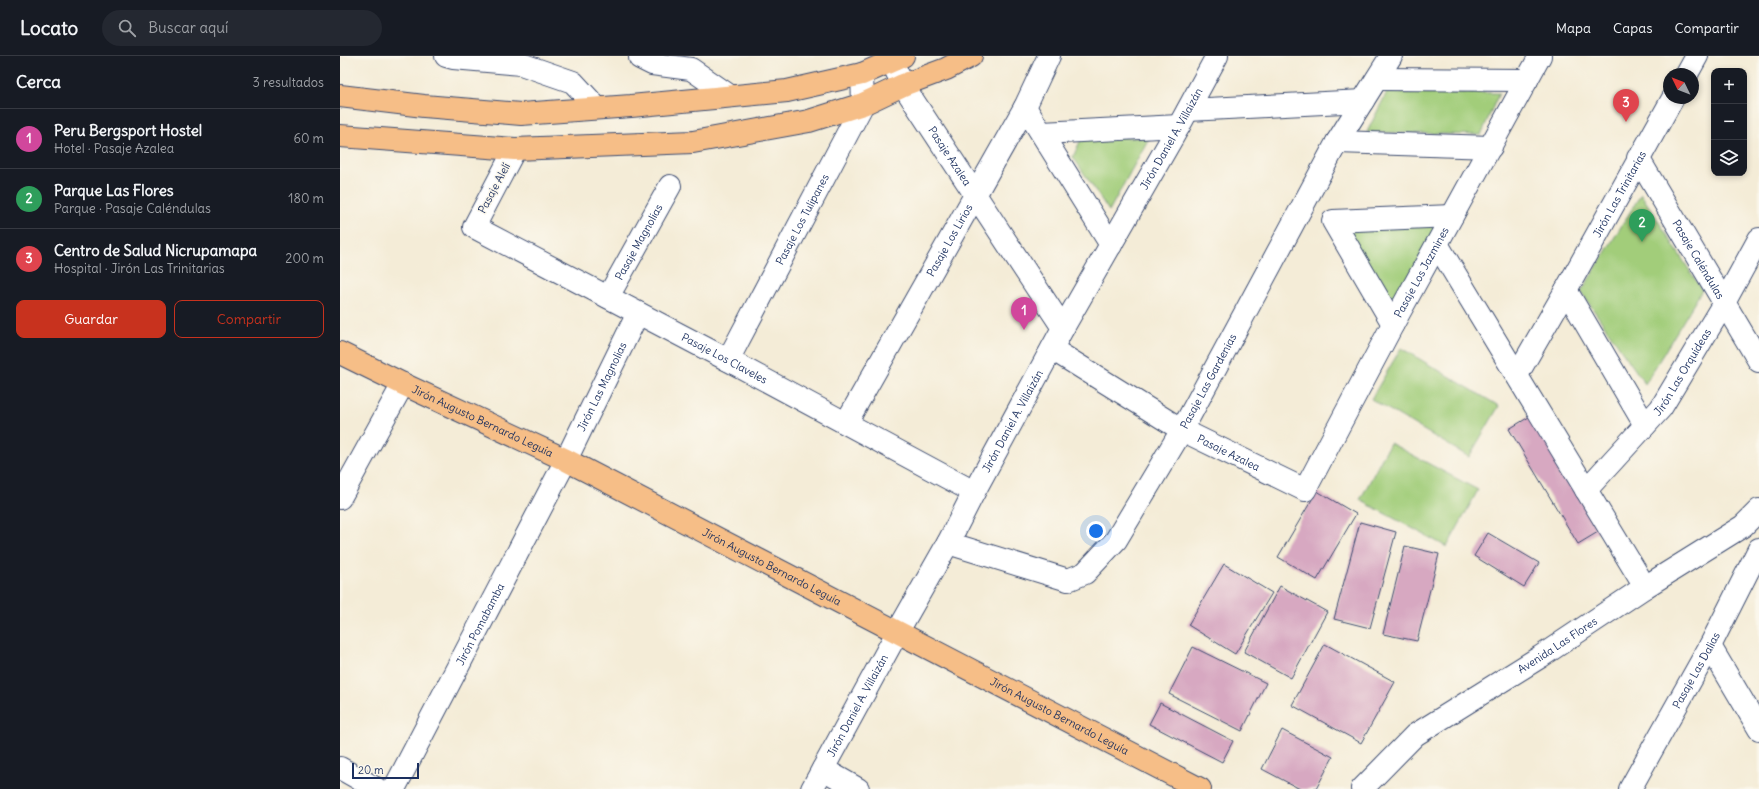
<!DOCTYPE html>
<html lang="es">
<meta charset="utf-8">
<style>
body{margin:0;font-family:Delius,sans-serif;background:#242831;color:#f1f3f6}
.controls{position:absolute;right:12px;top:12px;display:grid;overflow:hidden;border-radius:8px;box-shadow:0 2px 6px #0003}
.controls button{width:36px;height:36px;display:grid;place-items:center;padding:0;border:0;border-bottom:1px solid #363941;background:#171b24;color:#f1f3f6;font:20px sans-serif}
.compass{position:absolute;left:1323px;top:12px;width:36px;height:36px;border-radius:50%;background:#171b24;box-shadow:0 2px 6px #0003;rotate:313deg}
.scale{position:absolute;left:12px;bottom:10px;width:67px;box-sizing:border-box;padding-left:4px;border:2px solid #1b2f5e;border-top:0;font-size:11px;line-height:14px;white-space:nowrap;color:#1b2f5e;-webkit-text-stroke:3px #fbf7ec;paint-order:stroke}
.you{position:absolute;left:756px;top:475px;width:14px;height:14px;margin:-10px;border:3px solid #fff;border-radius:50%;background:#1a73e8;box-shadow:0 0 0 6px #1a73e833}
.badge{display:grid;place-items:center;width:26px;height:26px;border-radius:50%;background:#c8321e;color:#fff;font-size:13px;font-weight:700}
.pin{position:absolute;translate:-50% -33px;filter:drop-shadow(0 1px 2px #0008)}
.pin::after{content:'';position:absolute;top:21px;width:14px;height:12px;background:inherit;clip-path:polygon(0 0,100% 0,50% 100%)}
.list{margin:0;padding:0;list-style:none}
h2{display:flex;justify-content:space-between;align-items:center;height:52px;margin:0;padding:0 16px;font-size:17px}
h2 small{font-size:13px;font-weight:400;color:#9ea1a6}
.list li{display:grid;grid-template-columns:26px 1fr auto;gap:12px;align-items:center;box-sizing:border-box;height:60px;padding:0 16px;border-top:1px solid #363941}
.list b{display:block;font-size:15px;white-space:nowrap}
.list p{margin:0;font-size:13px;white-space:nowrap;color:#9ea1a6}
.list em{font-size:13px;font-style:normal;color:#9ea1a6}
.actions{display:flex;gap:8px;padding:12px 16px}
.actions a{flex:1;padding:9px 0;border:1px solid #c8321e;border-radius:8px;text-align:center;font-size:14px;color:#c8321e}
.actions .main{background:#c8321e;color:#fff}
.icon{flex:none;width:22px;height:22px;fill:none;stroke:currentColor;stroke-width:2;stroke-linecap:round;stroke-linejoin:round}
.map{position:relative;flex:none;width:1419px;height:733px;overflow:hidden}
header{display:flex;align-items:center;gap:24px;box-sizing:border-box;height:56px;padding:0 20px;background:#171b24;border-bottom:1px solid #363941}
header strong{font-size:19px}
nav{display:flex;gap:22px;margin-inline-start:auto;font-size:14px}
.search{width:280px;height:36px;background:#242831;display:flex;align-items:center;gap:10px;box-sizing:border-box;padding:0 14px;border-radius:22px;color:#9ea1a6;font-size:15px}
main{display:flex}
aside{flex:1;background:#171b24}
.map>svg:first-child{display:block}
</style>
<header>
<strong>Locato</strong>
<div class="search"><svg class="icon" aria-label="search" viewBox="0 0 24 24"><circle cx="10" cy="10" r="6"/><path d="M15 15l6 6"/></svg>Buscar aquí</div>
<nav><a>Mapa</a><a>Capas</a><a>Compartir</a></nav>
</header>
<main>
<aside>
<h2>Cerca<small>3 resultados</small></h2>
<ul class="list">
<li><span class="badge" style="background:#d1479c">1</span><div><b>Peru Bergsport Hostel</b><p>Hotel · Pasaje Azalea</p></div><em>60 m</em></li>
<li><span class="badge" style="background:#2e9e5b">2</span><div><b>Parque Las Flores</b><p>Parque · Pasaje Caléndulas</p></div><em>180 m</em></li>
<li><span class="badge" style="background:#e0444e">3</span><div><b>Centro de Salud Nicrupamapa</b><p>Hospital · Jirón Las Trinitarias</p></div><em>200 m</em></li>
</ul>
<div class="actions"><a class="main">Guardar</a><a>Compartir</a></div>
</aside>
<div class="map">
<svg width="1419" height="733" viewBox="0 0 1419 733">
<rect width="100%" height="100%" fill="#fbf7ec"/>
<filter id="ink" filterUnits="userSpaceOnUse"><feTurbulence type="fractalNoise" baseFrequency=".025" numOctaves="2"/><feDisplacementMap in="SourceGraphic" scale="8" xChannelSelector="R" yChannelSelector="G"/><feConvolveMatrix kernelMatrix="1 2 1 2 8 2 1 2 1" color-interpolation-filters="sRGB"/></filter>
<filter id="wash" filterUnits="userSpaceOnUse"><feTurbulence type="fractalNoise" baseFrequency=".012" numOctaves="4" result="noise"/><feDisplacementMap in="SourceGraphic" scale="16" xChannelSelector="R" yChannelSelector="G"/><feGaussianBlur stdDeviation="0.9" result="paint"/><feColorMatrix in="noise" values="0 0 0 0 0 0 0 0 0 0 0 0 0 0 0 0 0 1.4 0 .05"/><feComposite in="paint" operator="in"/></filter>
<g filter="url(#wash)">
<rect width="100%" height="100%" fill="#f4ecd7"/>
<g fill="#a2cd7a" stroke="#5e7e6c">
<polygon points="1047,36 1159,37 1141,79 1027,76"/>
<polygon points="742,81 809,82 769,155 733,101"/>
<polygon points="1301,138 1362,234 1305,328 1241,236"/>
<polygon points="1104,166 1050,251 1001,170"/>
<polygon points="1061,292 1159,350 1129,401 1031,343"/>
<polygon points="1050,387 1138,434 1107,491 1020,444"/>
</g>
<g id="blocks">
<g fill="#d7a8c1">
<polygon points="1194,358 1263,473 1238,488 1169,373"/>
<polygon points="977,435 1016,458 977,524 938,501"/>
<polygon points="1020,466 1056,476 1030,572 994,563"/>
<polygon points="1148,477 1199,507 1184,531 1134,500"/>
<polygon points="1065,490 1099,498 1077,585 1043,578"/>
<polygon points="884,508 932,537 895,598 848,569"/>
<polygon points="940,530 987,556 951,622 904,596"/>
<polygon points="985,588 1055,626 1021,687 952,649"/>
<polygon points="853,591 926,627 902,675 829,638"/>
<polygon points="820,647 893,685 882,706 809,668"/>
<polygon points="942,674 993,701 976,733 960,733 922,713"/>
</g>
</g>
</g>
<g filter="url(#ink)">
<use href="#blocks" fill-opacity="0" stroke="#3c4b70" stroke-width="1"/>
<g fill="none" stroke-linecap="round" stroke-linejoin="round">
<defs>
<g id="minor">
<polyline points="106,0 113,2 181,8 233,26 257,52"/>
<polyline points="300,0 300,2 312,8 351,13 390,40"/>
<path id="s1" d="M 546,0 L 552,6 L 563,29 L 723,272"/>
<polyline points="1347,18 1357,0"/>
<polyline points="1037,23 1187,24"/>
<polyline points="685,51 771,189"/>
<polyline points="848,54 1023,45"/>
<polyline points="702,77 839,70"/>
<polyline points="997,86 1151,91"/>
<path id="s2" d="M 175,93 L 134,171 L 388,304 L 634,436"/>
<path id="s3" d="M 1298,102 L 1419,305"/>
<polyline points="1097,188 1305,531"/>
<polyline points="1226,234 1305,369"/>
<path id="s4" d="M 268,241 L 330,130"/>
<polyline points="1053,268 993,165 1112,160"/>
<path id="s5" d="M 712,293 L 842,374 L 965,434 L 1053,268 L 1200,0"/>
<path id="s6" d="M 388,304 L 523,48 L 522,18"/>
<path id="s7" d="M 1177,319 L 1226,234 L 1333,42"/>
<path id="s8" d="M 506,367 L 685,51 L 709,0"/>
<path id="s9" d="M 1246,434 L 1321,352 L 1384,247 L 1419,183"/>
<polyline points="0,442 63,328"/>
<path id="s10" d="M 608,487 L 728,524 L 745,517 L 776,484 L 842,374 L 997,86 L 1051,0"/>
<polyline points="1370,590 1419,673"/>
<polyline points="0,712 37,733"/>
<polyline points="483,713 518,733"/>
<path id="s11" d="M 54,733 L 226,404 L 298,257"/>
<path id="s12" d="M 472,733 L 558,575 L 608,487 L 634,436 L 723,272 L 839,70 L 877,0"/>
<path id="s13" d="M 1022,733 L 1075,679 L 1200,601 L 1305,531 L 1403,470 L 1419,454"/>
<path id="s14" d="M 1290,733 L 1370,590 L 1419,493"/>
</g>
<g id="major">
<polyline points="0,40 84,50 181,58 291,50 447,35 522,18 563,0"/>
<polyline points="0,80 175,93 353,86 469,65 523,48 563,29 606,13 631,0"/>
<path id="s15" d="M 0,297 L 63,328 L 226,404 L 860,733"/>
</g>
</defs>
<use href="#minor" stroke="#3c4b70" stroke-width="24"/>
<use href="#major" stroke="#3c4b70" stroke-width="24"/>
<use href="#minor" stroke="#fff" stroke-width="22"/>
<use href="#major" stroke="#f6be87" stroke-width="22"/>
</g>
</g>
<g text-anchor="middle" stroke-width="3" stroke-linejoin="round" paint-order="stroke">
<g font-size="11" fill="#1b2f5e" stroke="#fbf7ec">
<text dy="4" stroke="none"><textPath href="#s12" startOffset="743">Jirón Daniel A. Villaizán</textPath></text>
<text dy="4" stroke="none"><textPath href="#s1" startOffset="119">Pasaje Azalea</textPath></text>
<text transform="translate(154 132) rotate(-62)" y="4">Pasaje Alelí</text>
<text dy="4" stroke="none"><textPath href="#s7" startOffset="208">Jirón Las Trinitarias</textPath></text>
<text dy="4" stroke="none"><textPath href="#s6" startOffset="159">Pasaje Los Tulipanes</textPath></text>
<text dy="4" stroke="none"><textPath href="#s8" startOffset="210">Pasaje Los Lirios</textPath></text>
<text dy="4" stroke="none"><textPath href="#s4" startOffset="63">Pasaje Magnolias</textPath></text>
<text dy="4" stroke="none"><textPath href="#s3" startOffset="118">Pasaje Caléndulas</textPath></text>
<text dy="4" stroke="none"><textPath href="#s5" startOffset="537">Pasaje Los Jazmines</textPath></text>
<text dy="4" stroke="none"><textPath href="#s2" startOffset="371">Pasaje Los Claveles</textPath></text>
<text dy="4" stroke="none"><textPath href="#s9" startOffset="153">Jirón Las Orquídeas</textPath></text>
<text dy="4" stroke="none"><textPath href="#s10" startOffset="373">Pasaje Las Gardenias</textPath></text>
<text dy="4" stroke="none"><textPath href="#s11" startOffset="453">Jirón Las Magnolias</textPath></text>
<text dy="4" stroke="none"><textPath href="#s15" startOffset="158">Jirón Augusto Bernardo Leguía</textPath></text>
<text dy="4" stroke="none"><textPath href="#s12" startOffset="419">Jirón Daniel A. Villaizán</textPath></text>
<text dy="4" stroke="none"><textPath href="#s5" startOffset="205">Pasaje Azalea</textPath></text>
<text dy="4" stroke="none"><textPath href="#s15" startOffset="482">Jirón Augusto Bernardo Leguía</textPath></text>
<text dy="4" stroke="none"><textPath href="#s11" startOffset="186">Jirón Pomabamba</textPath></text>
<text dy="4" stroke="none"><textPath href="#s13" startOffset="244">Avenida Las Flores</textPath></text>
<text dy="4" stroke="none"><textPath href="#s14" startOffset="136">Pasaje Las Dalias</textPath></text>
<text dy="4" stroke="none"><textPath href="#s12" startOffset="95">Jirón Daniel A. Villaizán</textPath></text>
<text dy="4" stroke="none"><textPath href="#s15" startOffset="806">Jirón Augusto Bernardo Leguía</textPath></text>
</g>
</g>
</svg>
<div class="controls">
<button>+</button>
<button>−</button>
<button><svg class="icon" aria-label="layers" viewBox="0 0 24 24"><path d="M12 4l9 5-9 5-9-5zM3 14l9 5 9-5"/></svg></button>
</div>
<svg class="compass" viewBox="-18 -18 36 36"><path d="M0-13l5 13h-10z" fill="#e53935"/><path d="M0 13l5-13h-10z" fill="#9ea1a6"/></svg>
<div class="scale">20 m</div>
<div class="you"></div>
<div class="pin badge" style="left:684px;top:274px;background:#d1479c">1</div>
<div class="pin badge" style="left:1302px;top:186px;background:#2e9e5b">2</div>
<div class="pin badge" style="left:1286px;top:66px;background:#e0444e">3</div>
</div>
</main>
